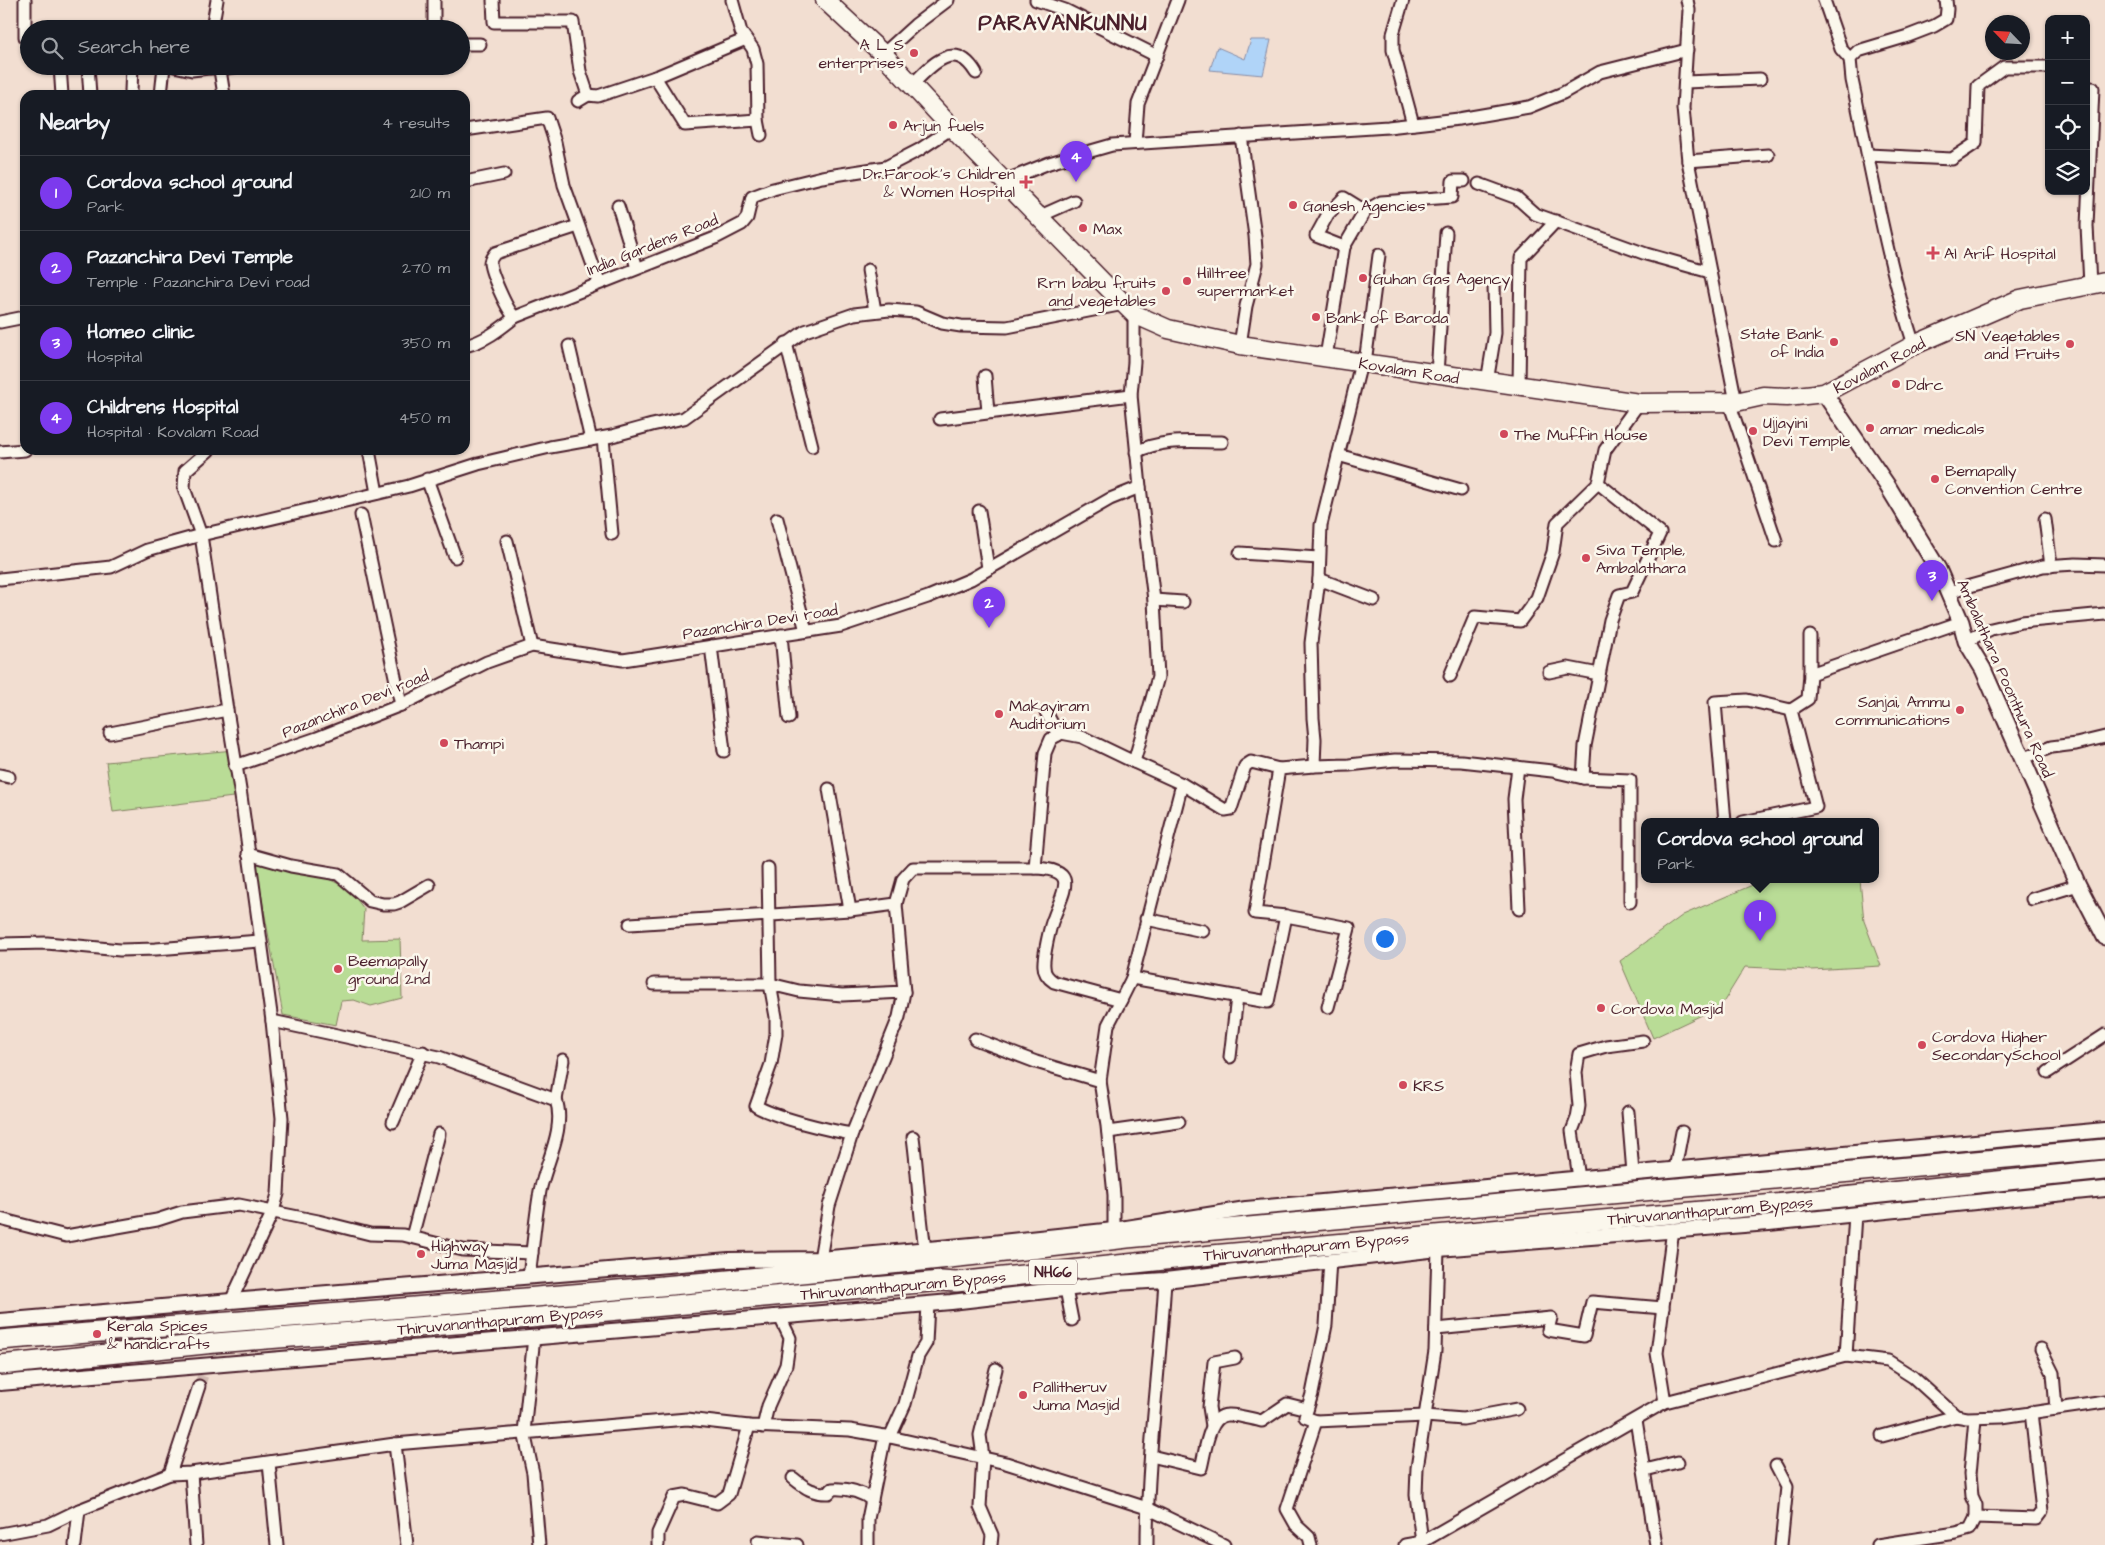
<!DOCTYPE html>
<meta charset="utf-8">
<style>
body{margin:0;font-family:"Architects Daughter",sans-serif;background:#20242c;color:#f1f3f6}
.controls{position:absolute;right:15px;top:15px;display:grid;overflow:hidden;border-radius:10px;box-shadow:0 1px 4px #0004}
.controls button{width:45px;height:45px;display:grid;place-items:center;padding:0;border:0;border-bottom:1px solid #363941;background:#171b24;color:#f1f3f6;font:25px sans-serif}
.compass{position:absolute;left:1985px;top:15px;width:45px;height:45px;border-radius:50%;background:#171b24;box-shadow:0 1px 4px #0004;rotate:295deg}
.you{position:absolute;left:1384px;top:938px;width:18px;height:18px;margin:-12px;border:4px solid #fff;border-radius:50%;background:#1a73e8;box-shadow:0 0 0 8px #1a73e833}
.badge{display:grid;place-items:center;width:32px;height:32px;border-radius:50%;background:#7c3aed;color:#fff;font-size:16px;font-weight:700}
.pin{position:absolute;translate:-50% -41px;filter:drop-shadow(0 1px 2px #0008)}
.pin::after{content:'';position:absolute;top:26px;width:18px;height:15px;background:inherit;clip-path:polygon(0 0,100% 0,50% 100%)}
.popup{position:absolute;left:1641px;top:818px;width:238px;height:65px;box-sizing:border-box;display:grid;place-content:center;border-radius:10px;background:#171b24;filter:drop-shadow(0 1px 4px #0005);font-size:16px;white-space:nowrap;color:#9ea1a6}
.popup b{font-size:19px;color:#f1f3f6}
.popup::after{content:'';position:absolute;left:50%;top:100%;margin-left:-10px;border:10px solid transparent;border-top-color:#171b24}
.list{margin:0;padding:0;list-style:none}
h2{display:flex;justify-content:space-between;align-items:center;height:65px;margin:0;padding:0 20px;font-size:21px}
h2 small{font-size:16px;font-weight:400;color:#9ea1a6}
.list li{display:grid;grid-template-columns:32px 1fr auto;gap:15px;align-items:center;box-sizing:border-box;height:75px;padding:0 20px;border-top:1px solid #363941}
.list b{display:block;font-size:19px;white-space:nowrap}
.list p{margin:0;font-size:16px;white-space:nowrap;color:#9ea1a6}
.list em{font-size:16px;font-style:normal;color:#9ea1a6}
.icon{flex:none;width:28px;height:28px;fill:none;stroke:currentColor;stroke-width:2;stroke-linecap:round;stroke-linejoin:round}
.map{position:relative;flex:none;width:2105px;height:1545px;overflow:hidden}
.search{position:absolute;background:#171b24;box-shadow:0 1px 4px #0004;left:20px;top:20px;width:450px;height:55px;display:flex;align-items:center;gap:12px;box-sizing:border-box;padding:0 18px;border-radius:28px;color:#9ea1a6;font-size:19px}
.panel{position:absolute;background:#171b24;box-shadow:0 1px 4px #0004;left:20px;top:90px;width:450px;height:365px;border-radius:15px}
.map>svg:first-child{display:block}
</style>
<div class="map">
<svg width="2105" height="1545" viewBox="0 0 2105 1545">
<rect width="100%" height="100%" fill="#f2ded1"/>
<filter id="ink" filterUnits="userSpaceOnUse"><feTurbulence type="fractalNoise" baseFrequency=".02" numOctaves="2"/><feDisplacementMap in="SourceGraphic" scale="10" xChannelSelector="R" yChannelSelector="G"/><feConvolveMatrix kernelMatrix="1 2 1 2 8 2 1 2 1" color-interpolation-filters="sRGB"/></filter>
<g filter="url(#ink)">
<g fill="#b9dc96" stroke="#827e60">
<polygon points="234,750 241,796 113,812 106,762"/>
<polygon points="255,861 311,871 348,888 364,909 362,940 400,939 402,998 371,1006 354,1000 341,1001 336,1025 283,1015"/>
<polygon points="1764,880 1860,880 1864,921 1881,966 1811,970 1745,967 1721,1006 1653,1038 1620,961 1683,915"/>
</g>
<polygon fill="#b0d4f8" stroke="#878ca6" points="1251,40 1271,40 1263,75 1210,70 1217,47 1245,59"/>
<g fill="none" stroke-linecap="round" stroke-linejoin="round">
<polyline stroke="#d0b8b0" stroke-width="11" stroke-dasharray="11 5.5" stroke-linecap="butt" points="199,1386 231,1301"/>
<defs>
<g id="minor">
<polyline points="25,0 25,37"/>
<polyline points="434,0 434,21"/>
<polyline points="493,0 494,22 573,22 580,71 588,95"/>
<polyline points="732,0 741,32 753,49 757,64 758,120 761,135"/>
<polyline points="1036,0 1065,10 1157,56"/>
<polyline points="1403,0 1393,34 1393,50 1413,124"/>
<polyline points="1687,0 1689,10 1683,108 1688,161 1736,402"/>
<polyline points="1824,0 1841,49 1850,59"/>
<polyline points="212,29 217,0"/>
<polyline points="461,44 480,44"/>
<polyline points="883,54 915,25 948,0"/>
<polyline points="60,66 62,95"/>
<polyline points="88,66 90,95"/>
<polyline points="174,66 192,70 209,68"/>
<polyline points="207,66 211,68 217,67 220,70 224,95"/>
<polyline points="220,69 240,66"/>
<polyline points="655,77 685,125 758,120"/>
<polyline points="1685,82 1760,79"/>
<path d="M 912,85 C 931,65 955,38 976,73"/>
<polyline points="131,91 132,66"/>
<polyline points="161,95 164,66"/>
<polyline points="578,101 588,95 598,96 658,76 746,39"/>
<polyline points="465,130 547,118 555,142 564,185 599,282"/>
<polyline points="1135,143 1138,104 1178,0"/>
<polyline points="1868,155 1952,159 1976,143 1978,86 2004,67 2049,67"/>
<polyline points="1688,161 1768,155"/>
<polyline points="1004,181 1049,163 1112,145 1388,127 1459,119 1529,107 1563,93 1600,72 1687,50"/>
<polyline points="465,182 504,174"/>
<polyline points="1479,184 1517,198 1535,214 1646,254 1710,272"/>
<polyline points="618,206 637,268"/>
<polyline points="1038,217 1074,201"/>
<polyline points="1344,247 1316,236 1328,214 1344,198 1365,211"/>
<polyline points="868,270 875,311"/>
<polyline points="2090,285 2087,226 2093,88"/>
<path d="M 515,317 C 507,311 491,273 490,263 C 490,259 493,256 495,253 L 578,226"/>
<polyline points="0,322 25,317"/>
<polyline points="786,343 812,446"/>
<polyline points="1240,345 1246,306 1257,264 1255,236 1241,136"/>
<path d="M 1914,345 C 1886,258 1871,168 1852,80 L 1850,59 L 1858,51 L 1908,36 L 1934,26 L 1946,19 L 1947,9 L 1946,0"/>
<path d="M 465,346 C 485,341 499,330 515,317 L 715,238 L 742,224 L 747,218 L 752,197 L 773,189 L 822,177 L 886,167 L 919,150 L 952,128"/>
<polyline points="569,346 591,440"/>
<polyline points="1326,357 1344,247 1365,211 1381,202 1452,197 1453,181 1464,181"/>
<polyline points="1361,363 1321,525 1319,579 1311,643 1313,718 1315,739 1314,766 1349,765 1395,760 1461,761 1552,771 1583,778 1585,746 1610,620 1619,595 1632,592 1660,533 1598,483"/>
<polyline points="1365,363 1379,255"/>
<polyline points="1437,374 1446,233"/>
<polyline points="985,376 988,412"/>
<polyline points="1487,382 1495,333 1494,284"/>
<polyline points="1519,385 1521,258 1556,221"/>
<polyline points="1729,402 1776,541"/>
<polyline points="940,419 1131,395"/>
<polyline points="603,438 612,534"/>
<polyline points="209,450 185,471 184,488 201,535 227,710 241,796 272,1021 282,1118 278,1194 273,1211 231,1301"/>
<polyline points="369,450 377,493"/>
<polyline points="0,452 25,450"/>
<path d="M 1136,452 C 1164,438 1192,442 1222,442"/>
<polyline points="1338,455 1461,490"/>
<polyline points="427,479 455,557"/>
<polyline points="979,511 988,568"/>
<polyline points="361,515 401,705"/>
<polyline points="777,519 806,631"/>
<polyline points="2045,519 2051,566"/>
<polyline points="507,541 532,646"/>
<polyline points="1240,553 1319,558"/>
<polyline points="0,579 111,567 147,550 201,535 409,486 478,464 550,447 612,436 652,425 684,418 805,331 854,314 889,310 916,312 942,323 961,326 1007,327 1124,304"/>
<polyline points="1319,579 1374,600"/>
<polyline points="1948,592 2043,566 2076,564 2105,565"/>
<polyline points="1154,600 1183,602"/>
<polyline points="781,635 789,718"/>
<polyline points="1810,636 1810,674 1961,622"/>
<polyline points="1966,641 1991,629 2021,622 2105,614"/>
<polyline points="711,646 724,751"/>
<polyline points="1549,672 1568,668 1599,674"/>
<polyline points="1450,676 1475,617 1520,621 1537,598 1553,552 1557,523 1598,483 1605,450 1639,403"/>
<polyline points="1046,712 1058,735"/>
<polyline points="110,733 227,710"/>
<polyline points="2022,759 2051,747 2076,744 2105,737"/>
<polyline points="1134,762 1182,784 1225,810 1231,809 1245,766 1251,762 1279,769"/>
<polyline points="235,766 317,738 401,705 487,662 532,646 623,660 841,626 928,597 971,579 1110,499 1140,487 1131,395 1134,362 1134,314"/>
<polyline points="1314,766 1279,769 1255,913 1286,916 1349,928 1328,1007"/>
<polyline points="1518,767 1514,799 1519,909"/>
<polyline points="0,775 9,777"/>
<polyline points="1583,778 1630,780 1630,902"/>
<polyline points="829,789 850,910"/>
<polyline points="1725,822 1715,702 1747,700 1791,710 1808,699 1810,674"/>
<polyline points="1743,822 1816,807 1791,710"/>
<polyline points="248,854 291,866 338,874 370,901 383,904 394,904 400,902 429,885"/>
<path d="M 768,868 L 770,984 L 776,1017 L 776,1034 L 771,1064 L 756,1106 C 776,1118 828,1130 852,1134 L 829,1206 L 820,1259"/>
<polyline points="2032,899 2078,885"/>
<polyline points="1146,919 1203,931"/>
<polyline points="630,924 850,910 896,904 903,879 913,868 1035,868"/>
<polyline points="0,944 47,943 120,950 156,949 260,941"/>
<polyline points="1132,978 1268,1002 1286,916"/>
<polyline points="654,984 770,984 799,991 842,995 904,992 896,904"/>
<polyline points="1121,1000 1132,978 1182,784"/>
<path d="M 272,1021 L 439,1057 L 556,1100 C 566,1128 546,1162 540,1191 C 535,1219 533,1248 529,1276"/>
<polyline points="975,1039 1036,1062 1100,1081"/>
<polyline points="1230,1057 1237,997"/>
<polyline points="2048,1072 2105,1035"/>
<polyline points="556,1100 563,1060"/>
<polyline points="1628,1112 1633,1173"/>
<polyline points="393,1122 423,1052"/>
<polyline points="1108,1132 1179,1122"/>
<polyline points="852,1134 899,1017 904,992"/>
<path d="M 913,1137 C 918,1174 919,1211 925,1248"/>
<polyline points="1675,1169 1682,1132"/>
<polyline points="1579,1178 1572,1131 1577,1118 1579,1106 1576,1072 1579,1054 1606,1046 1643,1041"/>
<polyline points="0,1219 66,1236 157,1220 182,1212 239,1205 318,1221 370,1234 403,1235 463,1250 532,1253"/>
<path d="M 1114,1230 L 1114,1195 L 1107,1126 L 1100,1081 L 1108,1025 L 1121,1000 L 1054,982 C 1048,978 1044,974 1044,966 C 1043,958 1050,925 1054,917 C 1065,888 1078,870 1035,868 L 1045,753 L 1051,739 L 1061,733 L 1082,737 L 1134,762 L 1158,677 L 1154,600 L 1140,487"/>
<polyline points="412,1237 439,1134"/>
<polyline points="1066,1289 1072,1320"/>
<polyline points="1436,1329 1551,1318 1548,1330 1584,1336 1592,1302 1663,1308"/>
<polyline points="534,1337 524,1432 533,1473 539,1545"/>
<polyline points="2041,1349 2053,1373 2056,1409"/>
<polyline points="1846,1356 1855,1214"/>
<polyline points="1665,1402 1657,1353 1673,1229"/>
<polyline points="1636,1420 1656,1545"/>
<polyline points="1316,1421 1425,1416 1463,1419 1517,1409"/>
<polyline points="1212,1426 1209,1407 1214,1362 1235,1358"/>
<polyline points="763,1427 768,1406 786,1365 790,1338 780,1317"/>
<polyline points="1882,1436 1956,1416"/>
<polyline points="890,1437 905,1404 918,1356 926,1343 928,1304"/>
<polyline points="395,1444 407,1545"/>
<path d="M 1151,1456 L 1201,1468 C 1205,1454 1208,1416 1227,1415 C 1238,1414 1251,1419 1262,1421 L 1287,1404 L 1307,1409"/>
<polyline points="269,1463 277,1545"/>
<polyline points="1776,1466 1787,1487 1781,1545"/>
<polyline points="1645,1470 1678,1462"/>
<polyline points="191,1473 196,1545"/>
<polyline points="170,1474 199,1386"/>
<path d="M 793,1478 C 805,1488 814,1494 829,1493 L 832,1489 C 847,1488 860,1491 872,1500"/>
<polyline points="1976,1517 2036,1519 2042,1511 2031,1412"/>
<polyline points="0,1534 48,1525 79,1510 170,1474 191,1473 395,1444 687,1419 749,1426 850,1430 890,1437 1006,1463 1147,1508 1224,1545"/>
<polyline points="758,1541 797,1545"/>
<polyline points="1422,1542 1416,1495 1417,1468 1435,1351 1438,1249"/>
<polyline points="75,1545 79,1510"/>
<polyline points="658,1545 658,1533 674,1497 685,1495 717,1503 729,1494 749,1426"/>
<polyline points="868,1545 868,1519 885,1436"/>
<polyline points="991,1545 992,1535 980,1507 983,1457 980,1435 996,1369"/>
<path d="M 1147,1545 C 1147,1456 1160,1369 1165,1280"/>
<polyline points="1311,1545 1309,1537 1296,1525 1287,1509 1316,1421 1305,1417 1312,1394 1326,1325 1330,1260"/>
<polyline points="1405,1545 1422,1542 1665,1402 1846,1356 1888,1361 1913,1377 1956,1416 1967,1418 2002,1417 2105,1402"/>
<polyline points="1877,1545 1956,1533 1970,1529 1976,1517 1976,1505 1972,1496 1970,1474 1975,1419"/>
</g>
<g id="tertiary">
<polyline points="0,1321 231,1301 729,1260 820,1259 983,1244 1114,1230 1246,1209 2105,1130"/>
<polyline points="0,1383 951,1302 1116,1283 1165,1280 1438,1249 1769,1223 2105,1189"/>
</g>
<polyline id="secondary" points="1824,393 1887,485 1938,569 1961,622 1966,641 1983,669 2078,885 2105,937"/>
<polyline id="primary" points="825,0 883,54 952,128 1124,304 1134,314 1168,329 1240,345 1639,403 1736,402 1763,396 1787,397 1824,393 1914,345 2020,299 2105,282"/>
<g id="trunk">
<path d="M 0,1340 C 376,1310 752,1283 1127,1238 L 2105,1149"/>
<polyline points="0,1365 215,1343 530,1318 941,1281 956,1282 1212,1255 1725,1209 2105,1170"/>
</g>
</defs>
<use href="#minor" stroke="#4a1f2b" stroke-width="15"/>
<use href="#tertiary" stroke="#4a1f2b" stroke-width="18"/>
<use href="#secondary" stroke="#4a1f2b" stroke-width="19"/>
<use href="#primary" stroke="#4a1f2b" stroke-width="21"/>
<use href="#trunk" stroke="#4a1f2b" stroke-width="22"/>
<use href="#minor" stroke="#fbf7ec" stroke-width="11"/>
<use href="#tertiary" stroke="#fbf7ec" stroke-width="14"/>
<use href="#secondary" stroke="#fbf7ec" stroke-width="15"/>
<use href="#primary" stroke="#fbf7ec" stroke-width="18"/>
<use href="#trunk" stroke="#fbf7ec" stroke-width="19"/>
</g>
</g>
<g fill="#d1495b" stroke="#fbf7ec" stroke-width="2">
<circle cx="914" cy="53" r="5"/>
<circle cx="893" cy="125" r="5"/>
<path d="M1023.5 174.5h5v5h5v5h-5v5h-5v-5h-5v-5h5z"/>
<circle cx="1293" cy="205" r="5"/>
<circle cx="1083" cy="228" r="5"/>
<path d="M1930.5 245.5h5v5h5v5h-5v5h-5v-5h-5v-5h5z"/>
<circle cx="1363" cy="278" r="5"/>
<circle cx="1187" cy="281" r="5"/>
<circle cx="1166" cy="291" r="5"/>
<circle cx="1316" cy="317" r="5"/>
<circle cx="1834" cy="342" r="5"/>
<circle cx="2070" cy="344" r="5"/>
<circle cx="1896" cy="384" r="5"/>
<circle cx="1870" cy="428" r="5"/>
<circle cx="1753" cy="431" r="5"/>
<circle cx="1504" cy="434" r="5"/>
<circle cx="1935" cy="479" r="5"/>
<circle cx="1586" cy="558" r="5"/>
<circle cx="1960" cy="710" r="5"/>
<circle cx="999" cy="714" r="5"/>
<circle cx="444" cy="743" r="5"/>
<circle cx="338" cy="969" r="5"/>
<circle cx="1601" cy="1008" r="5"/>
<circle cx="1922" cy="1045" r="5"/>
<circle cx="1403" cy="1085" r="5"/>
<circle cx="421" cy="1254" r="5"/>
<circle cx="97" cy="1334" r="5"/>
<circle cx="1023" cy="1395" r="5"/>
</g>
<g text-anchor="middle" stroke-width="5" stroke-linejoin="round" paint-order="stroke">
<rect fill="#fbf7ec" stroke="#7f6065" stroke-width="1" x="1029" y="1259.5" width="48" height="25" rx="4"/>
<g font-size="15" font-weight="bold" fill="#4a1f2b">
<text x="1053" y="1277">NH66</text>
</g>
<g font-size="16" fill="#4a1f2b" stroke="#fbf7ec" text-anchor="start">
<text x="904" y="50" text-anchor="end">A L S<tspan x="904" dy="18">enterprises</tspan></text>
<text x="903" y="131">Arjun fuels</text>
<text x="1015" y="179" text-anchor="end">Dr.Farook's Children<tspan x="1015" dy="18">&amp; Women Hospital</tspan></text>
<text x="1303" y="211">Ganesh Agencies</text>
<text x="1093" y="234">Max</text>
<text x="1944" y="259">Al Arif Hospital</text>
<text x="1197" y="278">Hilltree<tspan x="1197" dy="18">supermarket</tspan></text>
<text x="1373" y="284">Guhan Gas Agency</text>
<text x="1156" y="288" text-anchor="end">Rrn babu fruits<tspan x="1156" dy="18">and vegetables</tspan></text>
<text x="1326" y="323">Bank of Baroda</text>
<text x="1824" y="339" text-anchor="end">State Bank<tspan x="1824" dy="18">of India</tspan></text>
<text x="2060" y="341" text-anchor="end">SN Vegetables<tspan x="2060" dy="18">and Fruits</tspan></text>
<text x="1906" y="390">Ddrc</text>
<text x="1763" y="428">Ujjayini<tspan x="1763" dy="18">Devi Temple</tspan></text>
<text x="1880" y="434">amar medicals</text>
<text x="1514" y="440">The Muffin House</text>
<text x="1945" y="476">Bemapally<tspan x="1945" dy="18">Convention Centre</tspan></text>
<text x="1596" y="555">Siva Temple,<tspan x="1596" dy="18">Ambalathara</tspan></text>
<text x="1950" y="707" text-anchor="end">Sanjai, Ammu<tspan x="1950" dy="18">communications</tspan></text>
<text x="1009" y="711">Makayiram<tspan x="1009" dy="18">Auditorium</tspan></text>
<text x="454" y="749">Thampi</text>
<text x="348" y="966">Beemapally<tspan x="348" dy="18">ground 2nd</tspan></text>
<text x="1611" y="1014">Cordova Masjid</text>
<text x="1932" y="1042">Cordova Higher<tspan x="1932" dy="18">SecondarySchool</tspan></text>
<text x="1413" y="1091">KRS</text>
<text x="431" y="1251">Highway<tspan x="431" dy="18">Juma Masjid</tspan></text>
<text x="107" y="1331">Kerala Spices<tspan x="107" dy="18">&amp; handicrafts</tspan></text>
<text x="1033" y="1392">Pallitheruv<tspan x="1033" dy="18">Juma Masjid</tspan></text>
</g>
<g font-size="16" fill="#4a1f2b" stroke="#fbf7ec">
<text transform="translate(652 244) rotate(-22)" y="6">India Gardens Road</text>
<text transform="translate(1879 365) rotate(-28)" y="6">Kovalam Road</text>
<text transform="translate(1409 370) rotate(9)" y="6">Kovalam Road</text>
<text transform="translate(760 621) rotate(-9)" y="6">Pazanchira Devi road</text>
<text transform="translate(2006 678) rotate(66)" y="6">Ambalathara Poonthura Road</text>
<text transform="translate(355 703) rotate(-22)" y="6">Pazanchira Devi road</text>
<text transform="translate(1710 1210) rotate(-5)" y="6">Thiruvananthapuram Bypass</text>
<text transform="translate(1306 1246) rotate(-5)" y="6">Thiruvananthapuram Bypass</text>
<text transform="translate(903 1285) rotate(-5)" y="6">Thiruvananthapuram Bypass</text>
<text transform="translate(500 1320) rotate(-5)" y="6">Thiruvananthapuram Bypass</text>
</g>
<g font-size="21" font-weight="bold" letter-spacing="1" fill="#4a1f2b" stroke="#fbf7ec">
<text x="1063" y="30">PARAVANKUNNU</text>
</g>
</g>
</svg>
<div class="controls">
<button>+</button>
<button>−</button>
<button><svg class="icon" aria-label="locate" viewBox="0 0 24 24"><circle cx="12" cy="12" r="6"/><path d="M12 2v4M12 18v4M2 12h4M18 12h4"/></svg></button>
<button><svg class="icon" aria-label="layers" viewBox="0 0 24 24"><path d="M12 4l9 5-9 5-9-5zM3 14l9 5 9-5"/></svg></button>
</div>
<svg class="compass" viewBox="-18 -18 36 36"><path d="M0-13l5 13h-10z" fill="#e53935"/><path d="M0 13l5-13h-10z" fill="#9ea1a6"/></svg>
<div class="you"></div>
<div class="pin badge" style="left:1760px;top:941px">1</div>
<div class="popup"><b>Cordova school ground</b>Park</div>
<div class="pin badge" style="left:989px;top:628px">2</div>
<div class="pin badge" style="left:1932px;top:601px">3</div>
<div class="pin badge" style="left:1076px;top:182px">4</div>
<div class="search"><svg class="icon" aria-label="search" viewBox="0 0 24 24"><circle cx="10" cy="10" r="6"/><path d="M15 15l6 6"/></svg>Search here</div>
<section class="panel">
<h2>Nearby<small>4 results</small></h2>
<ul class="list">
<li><span class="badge">1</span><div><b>Cordova school ground</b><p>Park</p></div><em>210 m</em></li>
<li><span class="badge">2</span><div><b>Pazanchira Devi Temple</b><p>Temple · Pazanchira Devi road</p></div><em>270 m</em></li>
<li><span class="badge">3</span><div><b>Homeo clinic</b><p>Hospital</p></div><em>350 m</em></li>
<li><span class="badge">4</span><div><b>Childrens Hospital</b><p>Hospital · Kovalam Road</p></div><em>450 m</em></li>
</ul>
</section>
</div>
